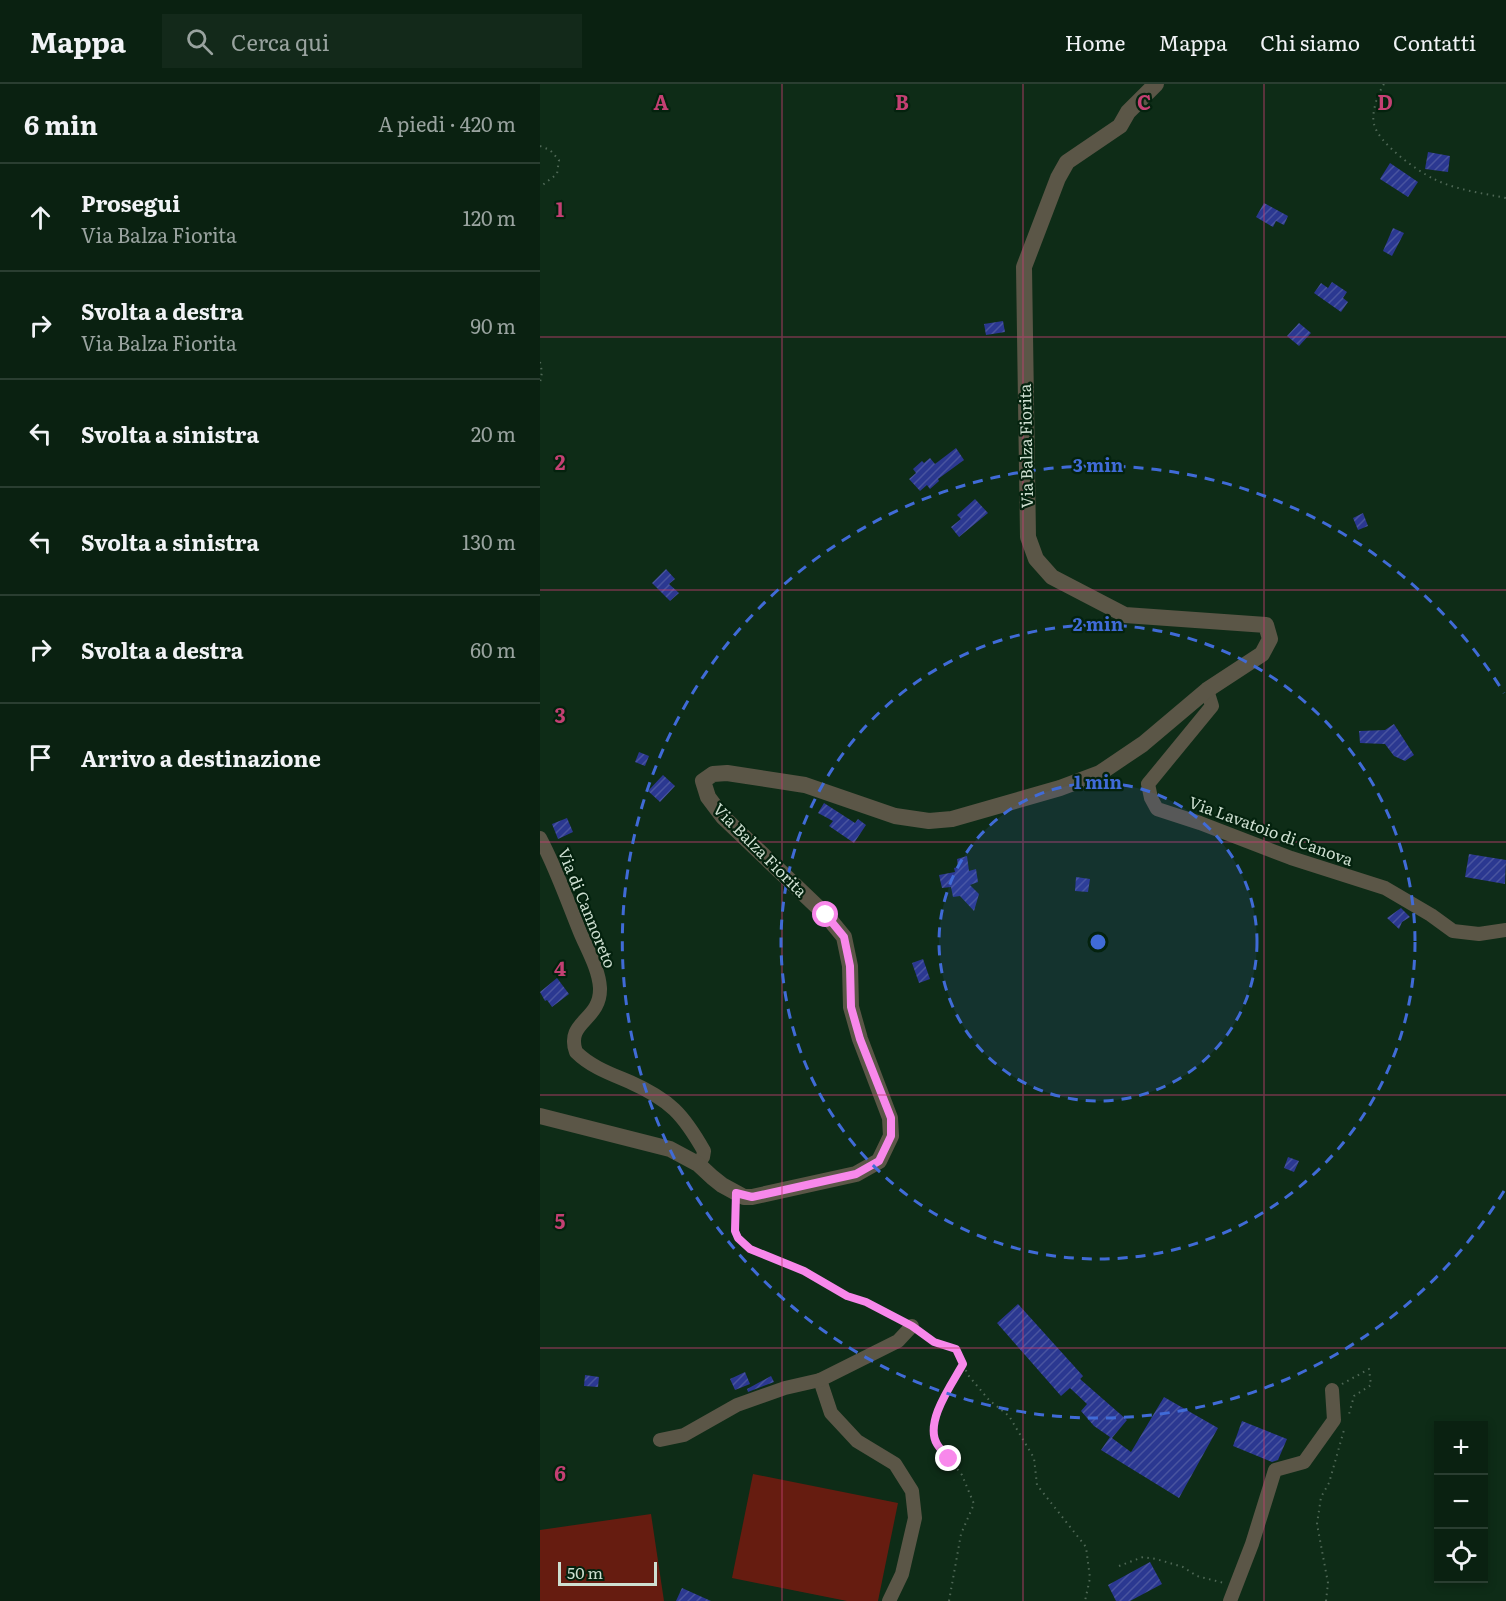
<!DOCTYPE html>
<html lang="it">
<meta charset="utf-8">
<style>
body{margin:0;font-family:Literata,serif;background:#13291a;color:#f1f3f6}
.controls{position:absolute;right:18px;bottom:18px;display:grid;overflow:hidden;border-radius:0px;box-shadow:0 3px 9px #0003}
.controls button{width:54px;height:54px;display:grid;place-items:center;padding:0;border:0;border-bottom:2px solid #2a3e31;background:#0a2111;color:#f1f3f6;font:30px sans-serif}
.scale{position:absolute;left:18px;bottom:15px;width:99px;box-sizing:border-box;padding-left:6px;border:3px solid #cedfd1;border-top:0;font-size:16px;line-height:21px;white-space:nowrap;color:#cedfd1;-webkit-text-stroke:4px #04220e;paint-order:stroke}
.stop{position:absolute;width:18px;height:18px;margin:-14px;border:4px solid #f888eb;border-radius:50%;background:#fff}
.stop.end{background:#f888eb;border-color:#fff;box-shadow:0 2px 6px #0008}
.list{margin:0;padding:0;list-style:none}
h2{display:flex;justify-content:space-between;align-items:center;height:78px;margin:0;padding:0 24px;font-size:26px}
h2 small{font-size:20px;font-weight:400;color:#99a39f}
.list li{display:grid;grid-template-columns:39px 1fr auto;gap:18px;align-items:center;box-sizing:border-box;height:108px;padding:0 24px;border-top:2px solid #2a3e31}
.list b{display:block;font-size:22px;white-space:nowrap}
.list p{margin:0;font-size:20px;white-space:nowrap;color:#99a39f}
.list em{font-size:20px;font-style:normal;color:#99a39f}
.icon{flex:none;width:33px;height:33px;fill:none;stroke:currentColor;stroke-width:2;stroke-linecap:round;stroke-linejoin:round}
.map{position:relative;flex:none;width:966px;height:1517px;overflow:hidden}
header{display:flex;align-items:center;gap:36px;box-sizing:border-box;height:84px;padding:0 30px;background:#0a2111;border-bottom:2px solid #2a3e31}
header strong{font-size:28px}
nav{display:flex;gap:33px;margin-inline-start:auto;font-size:21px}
.search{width:420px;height:54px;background:#13291a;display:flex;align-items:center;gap:15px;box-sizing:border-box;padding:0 21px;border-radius:0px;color:#99a39f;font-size:22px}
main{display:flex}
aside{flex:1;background:#0a2111}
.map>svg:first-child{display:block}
</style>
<header>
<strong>Mappa</strong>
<div class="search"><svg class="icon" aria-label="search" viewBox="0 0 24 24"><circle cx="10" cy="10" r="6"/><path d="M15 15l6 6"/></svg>Cerca qui</div>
<nav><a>Home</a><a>Mappa</a><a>Chi siamo</a><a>Contatti</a></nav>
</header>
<main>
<aside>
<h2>6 min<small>A piedi · 420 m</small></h2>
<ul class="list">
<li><svg class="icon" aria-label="ahead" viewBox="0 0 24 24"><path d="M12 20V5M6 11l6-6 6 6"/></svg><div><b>Prosegui</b><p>Via Balza Fiorita</p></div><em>120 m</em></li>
<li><svg class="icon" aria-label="right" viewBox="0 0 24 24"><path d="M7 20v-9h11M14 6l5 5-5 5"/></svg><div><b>Svolta a destra</b><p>Via Balza Fiorita</p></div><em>90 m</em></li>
<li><svg class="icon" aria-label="left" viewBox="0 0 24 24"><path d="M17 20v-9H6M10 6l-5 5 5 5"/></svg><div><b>Svolta a sinistra</b></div><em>20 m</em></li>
<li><svg class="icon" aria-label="left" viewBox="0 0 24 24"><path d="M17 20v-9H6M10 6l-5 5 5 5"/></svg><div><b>Svolta a sinistra</b></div><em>130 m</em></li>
<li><svg class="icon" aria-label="right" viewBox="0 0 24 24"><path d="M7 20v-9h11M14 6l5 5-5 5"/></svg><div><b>Svolta a destra</b></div><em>60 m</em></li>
<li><svg class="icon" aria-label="arrive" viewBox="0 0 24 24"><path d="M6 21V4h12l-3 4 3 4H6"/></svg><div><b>Arrivo a destinazione</b></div></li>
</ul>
</aside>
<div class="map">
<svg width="966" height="1517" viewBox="0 0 966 1517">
<defs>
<pattern id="building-hatch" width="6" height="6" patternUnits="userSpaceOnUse" patternTransform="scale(1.5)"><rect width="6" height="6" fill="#2b3891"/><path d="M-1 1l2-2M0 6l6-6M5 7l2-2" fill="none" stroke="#49549f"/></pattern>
</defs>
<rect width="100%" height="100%" fill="#0e2c17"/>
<g fill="#661c10">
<polygon points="213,1390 358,1419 338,1517 307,1517 192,1494"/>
<polygon points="111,1430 124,1517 0,1517 0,1446"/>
</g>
<g fill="url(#building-hatch)">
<polygon points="888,68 910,72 908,88 885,85"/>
<polygon points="850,79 878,98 868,113 840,95"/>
<polygon points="724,119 748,132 744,141 736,137 733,143 716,133"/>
<polygon points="853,144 864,149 852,172 843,167"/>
<polygon points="792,198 807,208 803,214 808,218 801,228 774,209 781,199 788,204"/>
<polygon points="463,237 465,248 446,251 444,240"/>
<polygon points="759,239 771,249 759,262 747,252"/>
<polygon points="416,364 424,376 398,395 399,397 390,405 387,401 380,407 369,395 376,389 373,385 382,377 384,379 390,374 395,380"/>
<polygon points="435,415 448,429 419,453 411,443 421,435 417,431"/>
<polygon points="823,429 828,442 818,446 813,434"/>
<polygon points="126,485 135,495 129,500 139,509 130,517 112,499"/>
<polygon points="854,640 874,671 865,677 854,672 845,660 820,659 819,647 845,646"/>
<polygon points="99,668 109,672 105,682 95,678"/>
<polygon points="123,691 135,702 120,718 108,707"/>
<polygon points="284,719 315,739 318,735 326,741 314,759 289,742 293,737 278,729"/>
<polygon points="27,734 33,748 18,755 12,740"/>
<polygon points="929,770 966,776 965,800 925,793"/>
<polygon points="427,772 429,787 436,785 438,798 430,801 439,810 434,827 420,812 413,813 411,803 402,804 399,791 415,788 414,784 418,783 417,775"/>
<polygon points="536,793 550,795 548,808 535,807"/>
<polygon points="861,824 870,833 862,838 859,845 847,834"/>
<polygon points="383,875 390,895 379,899 372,879"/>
<polygon points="17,894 29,910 12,923 7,916 5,917 0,908"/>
<polygon points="748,1073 759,1077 754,1088 744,1084"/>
<polygon points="478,1220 543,1292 540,1295 587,1336 572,1354 591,1368 624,1313 678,1344 639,1414 561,1366 570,1353 554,1342 541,1327 547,1320 530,1304 521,1312 457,1239"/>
<polygon points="205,1288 210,1300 195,1306 190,1295"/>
<polygon points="45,1291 59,1293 58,1303 44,1302"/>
<polygon points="231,1292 234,1298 208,1308 207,1305"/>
<polygon points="702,1337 747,1355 738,1376 732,1378 693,1362"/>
<polygon points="610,1478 622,1500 590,1517 576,1517 568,1501"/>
<polygon points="142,1504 171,1517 136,1517"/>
</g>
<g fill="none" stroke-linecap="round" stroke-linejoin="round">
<g stroke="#4f6856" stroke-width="2" stroke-dasharray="1.5 4.5" stroke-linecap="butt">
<path d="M 844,0 C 838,9 831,29 834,40 C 838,59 877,87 894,95 C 916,106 942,109 966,114"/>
<polyline points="0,62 10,66 19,76 17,90 0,103"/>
<polyline points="0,278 2,288 0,299"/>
<polyline points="195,1124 195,1147 198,1154 210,1165 264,1187 307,1212 326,1218 360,1236"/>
<polyline points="383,1250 394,1258 416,1265 428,1291 449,1316 469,1332 494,1374 497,1401 546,1463 550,1494 545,1517"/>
<polyline points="802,1300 829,1285 831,1301 814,1312 808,1334"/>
<polyline points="579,1482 603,1473 616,1475 643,1483 657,1492 684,1499"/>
<polyline points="409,1517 421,1450 434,1420 422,1391 396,1359 393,1342 405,1312 423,1280"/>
<polyline points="786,1517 788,1499 777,1440 781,1413 789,1399 804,1346"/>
</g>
<g stroke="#5b5647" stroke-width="14">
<polyline points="667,606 672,622 608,700 611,714 617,725 660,739 751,774 845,804 891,831 913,847 939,850 966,846"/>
<path d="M 0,754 C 16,784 27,816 40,848 C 47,865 59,885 60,904 C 61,937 25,937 36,968 C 51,983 71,990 90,998 C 130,1016 143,1030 164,1067 L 163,1073 L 158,1080"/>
<polyline points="280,1296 291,1329 317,1357 355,1380 372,1407 375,1434 362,1490 349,1517"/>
<polyline points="120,1356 144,1351 197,1321 245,1304 280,1296 358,1257 372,1242"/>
<polyline points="690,1517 712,1460 735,1386 764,1378 794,1336 792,1306"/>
</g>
<polyline stroke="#5b5647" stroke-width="16" points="0,1032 130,1065 158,1080 172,1093 182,1101 204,1113 212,1113 316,1090 339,1077 351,1052 350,1034 320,955 311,923 310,882 304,853 286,831 183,733 168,713 163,697 173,690 187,689 265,701 355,732 389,737 412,735 520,704 560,689 603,660 667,606 722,570 730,555 726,541 585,531 512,493 496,475 488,453 484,183 518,94 527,78 580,42 588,28 616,0"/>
</g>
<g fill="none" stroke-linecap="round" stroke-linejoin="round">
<path stroke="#f888eb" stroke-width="8" d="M 286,831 L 304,853 L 310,882 L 311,923 L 320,955 L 351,1034 L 351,1052 L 339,1077 L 316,1090 L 212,1113 L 196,1109 L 195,1147 L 198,1154 L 210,1165 L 264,1187 L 307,1212 L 326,1218 L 372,1242 L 394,1258 L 416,1265 L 423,1280 C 412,1300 384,1338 397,1360 C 400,1365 405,1370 409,1375"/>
</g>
<path fill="none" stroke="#c44073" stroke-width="1.5" stroke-opacity="0.55" d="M 242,0 L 242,1517M 483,0 L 483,1517M 724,0 L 724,1517M 0,253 L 966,253M 0,506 L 966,506M 0,758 L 966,758M 0,1011 L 966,1011M 0,1264 L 966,1264"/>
<circle cx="558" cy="858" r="159" fill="#406bd7" fill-opacity=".12"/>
<g fill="none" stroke="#406bd7" stroke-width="3" stroke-dasharray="10 8">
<circle cx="558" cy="858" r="159"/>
<circle cx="558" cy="858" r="317"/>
<path d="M964 1107A476 476 0 1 1 964 609"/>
</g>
<g text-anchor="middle" stroke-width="4.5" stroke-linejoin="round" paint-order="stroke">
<g font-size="16" fill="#cedfd1" stroke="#04220e">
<text transform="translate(486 362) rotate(-91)" y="6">Via Balza Fiorita</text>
<text transform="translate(731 747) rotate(20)" y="6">Via Lavatoio di Canova</text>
<text transform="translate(220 766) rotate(45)" y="6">Via Balza Fiorita</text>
<text transform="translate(47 824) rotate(68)" y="6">Via di Cannoreto</text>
</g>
</g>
<g font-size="20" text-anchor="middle" font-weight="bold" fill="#c44073" stroke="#04220e" stroke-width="4.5" stroke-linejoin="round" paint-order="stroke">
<text x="121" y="26">A</text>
<text x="362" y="26">B</text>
<text x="604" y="26">C</text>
<text x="845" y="26">D</text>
<text x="20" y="133">1</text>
<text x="20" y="386">2</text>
<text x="20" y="639">3</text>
<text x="20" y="892">4</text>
<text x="20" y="1145">5</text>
<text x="20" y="1397">6</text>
</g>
<circle cx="558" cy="858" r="9" fill="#406bd7" stroke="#04220e" stroke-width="3"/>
<g font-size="18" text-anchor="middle" font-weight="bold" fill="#406bd7" stroke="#04220e" stroke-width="4.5" stroke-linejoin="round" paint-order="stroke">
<text x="558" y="388">3 min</text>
<text x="558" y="547">2 min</text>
<text x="558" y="705">1 min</text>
</g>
</svg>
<div class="controls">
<button>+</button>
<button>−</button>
<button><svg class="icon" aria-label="locate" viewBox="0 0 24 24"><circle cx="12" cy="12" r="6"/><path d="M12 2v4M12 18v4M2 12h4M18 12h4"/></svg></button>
</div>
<div class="scale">50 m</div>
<div class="stop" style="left:286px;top:831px"></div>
<div class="stop end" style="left:409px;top:1375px"></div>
</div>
</main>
